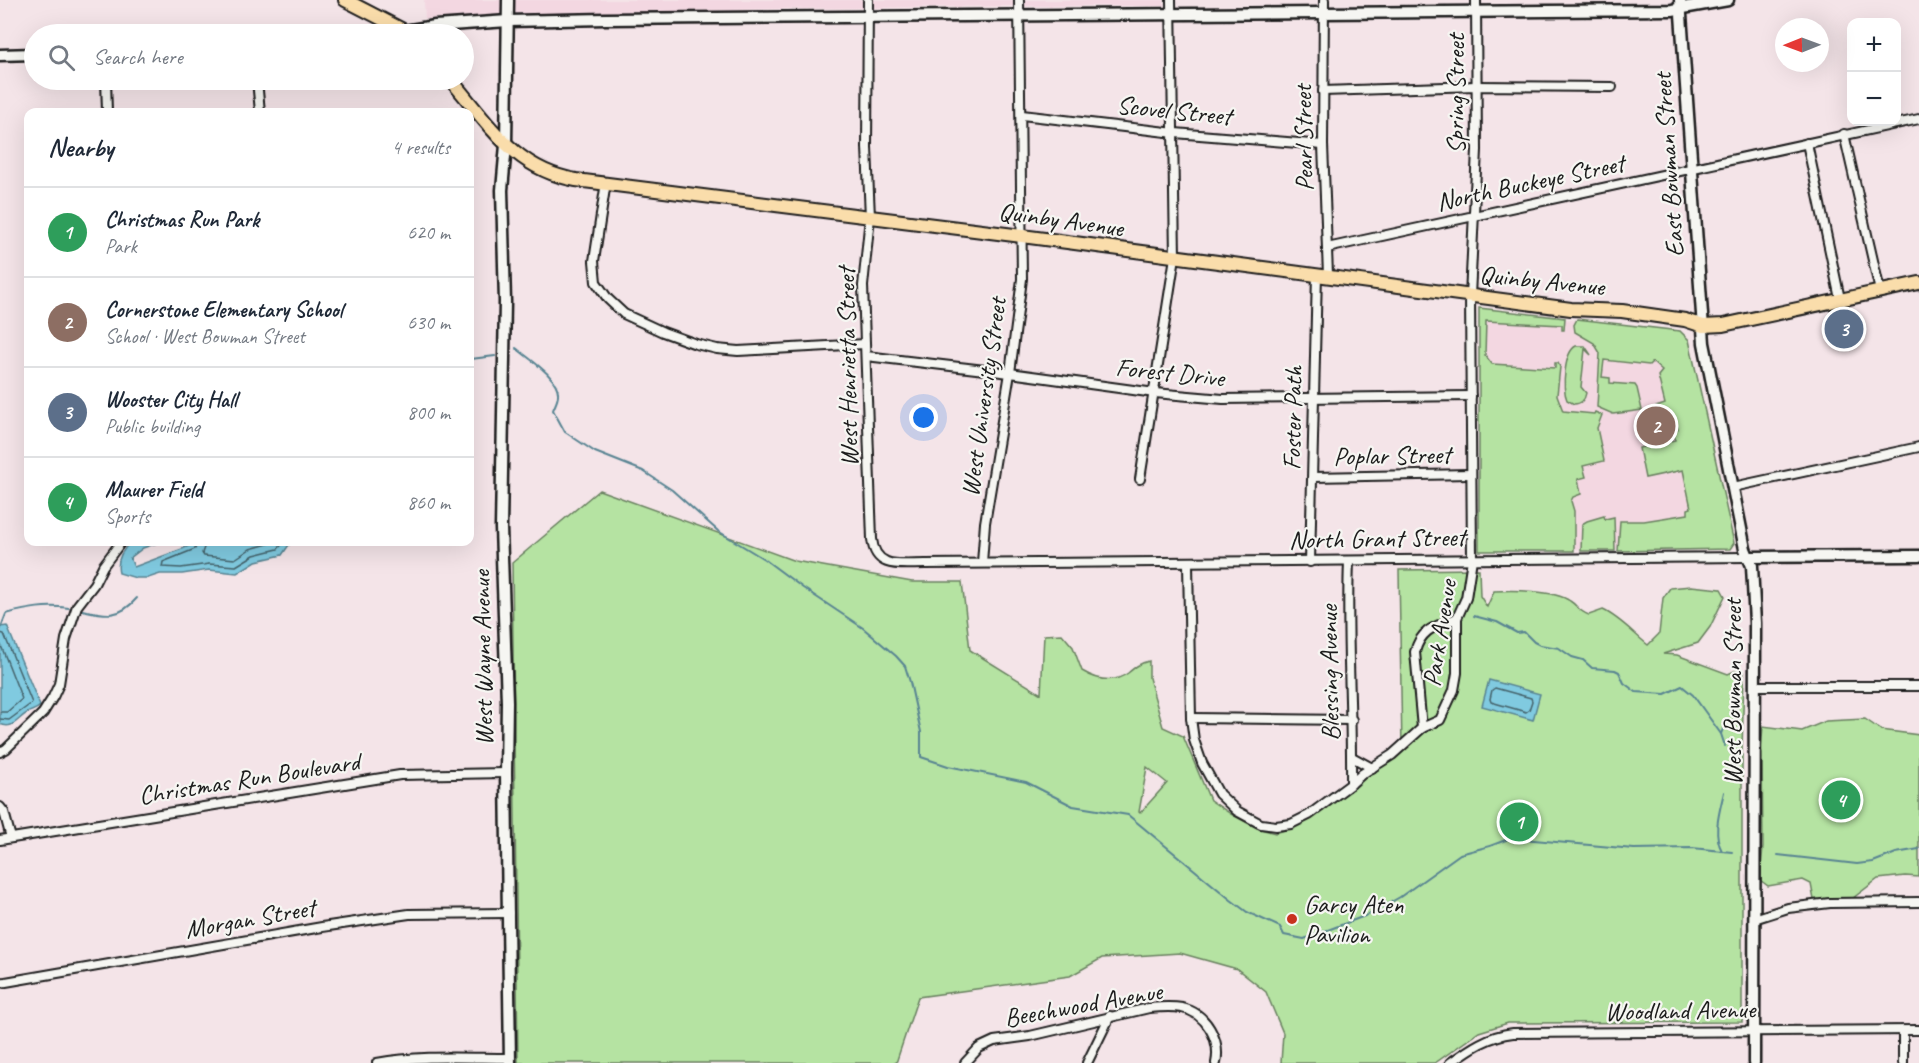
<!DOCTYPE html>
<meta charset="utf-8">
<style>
body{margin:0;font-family:Caveat,sans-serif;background:#f2f2f3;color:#1f2937}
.controls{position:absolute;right:18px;top:18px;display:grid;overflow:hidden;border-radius:12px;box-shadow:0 6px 24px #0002}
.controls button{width:54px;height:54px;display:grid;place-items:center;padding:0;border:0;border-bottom:2px solid #e0e1e3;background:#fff;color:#1f2937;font:30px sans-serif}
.compass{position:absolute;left:1775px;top:18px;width:54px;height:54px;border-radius:50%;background:#fff;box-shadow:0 6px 24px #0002;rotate:269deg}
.you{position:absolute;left:924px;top:418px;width:21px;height:21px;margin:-15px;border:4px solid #fff;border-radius:50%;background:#1a73e8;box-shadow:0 0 0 9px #1a73e833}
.badge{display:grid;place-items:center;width:39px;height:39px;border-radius:50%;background:#c8321e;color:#fff;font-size:20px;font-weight:700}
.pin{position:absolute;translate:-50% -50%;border:3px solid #fff;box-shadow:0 2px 6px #0006}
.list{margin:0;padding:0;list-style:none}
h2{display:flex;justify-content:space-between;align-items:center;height:78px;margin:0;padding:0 24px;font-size:26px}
h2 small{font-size:20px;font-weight:400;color:#747a83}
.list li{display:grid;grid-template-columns:39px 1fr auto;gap:18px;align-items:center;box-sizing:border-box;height:90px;padding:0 24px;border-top:2px solid #e0e1e3}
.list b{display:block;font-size:22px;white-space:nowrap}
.list p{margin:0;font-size:20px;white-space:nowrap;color:#747a83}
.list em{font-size:20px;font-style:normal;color:#747a83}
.icon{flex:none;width:33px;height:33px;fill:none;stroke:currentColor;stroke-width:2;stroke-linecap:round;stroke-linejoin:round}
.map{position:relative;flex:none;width:1919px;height:1063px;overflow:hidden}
.search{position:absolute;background:#fff;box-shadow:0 6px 24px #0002;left:24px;top:24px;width:450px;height:66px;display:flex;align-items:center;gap:15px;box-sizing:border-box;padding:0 21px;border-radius:33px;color:#747a83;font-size:22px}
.panel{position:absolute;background:#fff;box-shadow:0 6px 24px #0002;left:24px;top:108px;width:450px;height:438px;border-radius:12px}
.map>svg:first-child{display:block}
</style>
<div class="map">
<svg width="1919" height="1063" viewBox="0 0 1919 1063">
<rect width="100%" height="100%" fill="#f4e4e8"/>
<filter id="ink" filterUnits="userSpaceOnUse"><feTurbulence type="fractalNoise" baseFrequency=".0167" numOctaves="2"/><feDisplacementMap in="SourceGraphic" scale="12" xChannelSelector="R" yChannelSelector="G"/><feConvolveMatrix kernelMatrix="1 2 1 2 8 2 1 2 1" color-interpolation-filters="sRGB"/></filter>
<g filter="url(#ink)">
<g fill="#f3d7e1">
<polygon points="424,0 1164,0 1164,6 1027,6 775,9 536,15 425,19"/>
<polygon points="1480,309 1679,333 1732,547 1480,550"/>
</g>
<g fill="#b5e3a2" stroke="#68805f" stroke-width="1.5" fill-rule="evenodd">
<polygon points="1479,308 1565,318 1564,330 1562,330 1562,325 1486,321 1485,355 1492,364 1555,368 1555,363 1558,363 1560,367 1557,395 1563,411 1594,414 1595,412 1602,415 1597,428 1604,461 1583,466 1586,477 1578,479 1581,494 1573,497 1571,501 1574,511 1574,551 1479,551"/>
<polygon points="1577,319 1680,331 1689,340 1734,543 1730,549 1618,551 1620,521 1644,521 1688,514 1688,509 1691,508 1683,470 1645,478 1639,448 1675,440 1673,430 1678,429 1676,423 1672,424 1670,414 1658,417 1656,407 1665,404 1658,376 1662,371 1652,362 1649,365 1604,360 1602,377 1610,378 1610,383 1635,385 1637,388 1642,410 1613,414 1597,407 1600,353 1594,343 1575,332 1574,325"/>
<path d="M 1576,346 L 1585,346 L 1591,355 L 1585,349 L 1581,387 L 1586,393 C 1585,399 1581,404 1574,404 L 1567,400 C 1562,388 1564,352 1576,346 Z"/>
<path d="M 599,490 L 795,561 L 912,582 L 962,582 L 970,650 L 1041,694 L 1044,635 L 1062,634 L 1073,647 L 1082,671 C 1097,680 1113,684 1128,673 C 1135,667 1140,663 1149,661 L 1149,678 L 1163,727 L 1183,736 L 1210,800 L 1231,814 L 1257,828 L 1275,833 L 1285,830 L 1309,815 L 1402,750 L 1399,570 L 1479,569 L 1480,596 L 1487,607 L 1494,591 C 1513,590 1554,590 1570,601 C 1578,606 1578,611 1589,615 L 1603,610 C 1620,618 1633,633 1648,645 L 1659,634 L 1663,598 L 1670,588 L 1691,586 L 1721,589 L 1725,596 L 1710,627 L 1698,643 L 1663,654 L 1677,655 L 1728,674 L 1737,670 L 1744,672 L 1742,751 L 1742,1022 L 1508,1023 L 1479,1032 L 1435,1063 L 1281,1063 L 1283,1033 L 1266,992 L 1237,969 L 1180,953 L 1102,958 L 1070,976 L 918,997 L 896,1063 L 518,1063 L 512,563 ZM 1147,767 L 1167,783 L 1140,813 L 1139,812 Z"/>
<polygon points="1604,516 1605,519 1614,517 1615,551 1581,551 1582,524 1587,521"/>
<polygon points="1865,719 1881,730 1919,735 1919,877 1905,876 1878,879 1853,898 1829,898 1814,900 1811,884 1803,880 1768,886 1760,880 1763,847 1762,753 1761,750 1763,726 1802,731 1826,721"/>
</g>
<g fill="#80cae0" stroke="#588492" stroke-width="1.5">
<path d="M 131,542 L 160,542 L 143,548 L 130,558 L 134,567 L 182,549 L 197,542 L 291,542 L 282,555 L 256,561 L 237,573 L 209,570 L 182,574 L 160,574 L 148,578 L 136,578 L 119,573 C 116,560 122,550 131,542 Z"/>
<path d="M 7,626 L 40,706 C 35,711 32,710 27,713 C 17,719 13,730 0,724 L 0,627 Z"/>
<polygon points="1489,680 1540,694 1533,720 1482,706"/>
</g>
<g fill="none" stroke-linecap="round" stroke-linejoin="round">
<g stroke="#44626a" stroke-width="1.5">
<polyline points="198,542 195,549 163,562 162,567 181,568 209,564 236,566 254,555 278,549 284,542"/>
<polyline points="206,542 202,553 204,556 235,559 250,549 275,542"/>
<polyline points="0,633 4,634 32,703 9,720 0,719"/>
<polyline points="0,643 22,699 7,712 0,712"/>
<polygon points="1495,688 1531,698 1532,701 1529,710 1526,712 1491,702 1490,699 1492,690"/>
</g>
<g stroke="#588492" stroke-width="2">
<path d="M 516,348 C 528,358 560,378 558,395 C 558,400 555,405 553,410 L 565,432 L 595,452 L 643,471 L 672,490 L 718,531 L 764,559 L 803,588 L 863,628 L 896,656 L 905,666 L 910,682 L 921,732 L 921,757 L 948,766 L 1026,782 L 1073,806 L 1128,815 L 1231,900 L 1247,912 L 1280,927 L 1284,935 L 1304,939 L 1370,914 L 1400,897 L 1460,854 L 1490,846 L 1511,838 L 1634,849 L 1692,848 L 1732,852"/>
<polyline points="471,359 495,356"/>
<path d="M 82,610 C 106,615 119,619 137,598"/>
<polyline points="1474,616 1497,622 1517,633 1524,632 1534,642 1540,645 1559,648 1572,657 1583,660 1592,668 1615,670 1619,672 1624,683 1636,692 1665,694 1682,686 1693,695 1721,734"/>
<path d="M 1,627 L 6,614 C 29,608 45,605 69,608"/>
<polyline points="1725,746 1721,734 1726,721"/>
<path d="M 1722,851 C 1712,833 1720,810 1724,792"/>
<polyline points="1778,855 1857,864 1873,862 1896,853 1919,849"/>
</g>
<defs>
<g id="street">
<path d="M 868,0 L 867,147 L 870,217 L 863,286 L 872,539 C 875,570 901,564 925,564 L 1749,557"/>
<polyline points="1324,0 1323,145 1328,275"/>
<polyline points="106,80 107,112"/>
<polyline points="257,80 260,112"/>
<polyline points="1323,91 1476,86 1612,87"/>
<polyline points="1022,115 1175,133 1323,145"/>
<polyline points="1844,134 1880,291"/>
<polyline points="1807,143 1840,299"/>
<polyline points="606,182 594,261 596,282 608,299 624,314 663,332 696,344 717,349 738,351 865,344"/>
<polyline points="1327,248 1919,119"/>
<polyline points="866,356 1010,373 1155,393 1223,399 1471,396"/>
<polyline points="1313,477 1471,474"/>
<polyline points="1140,479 1175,257 1171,0"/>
<polyline points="1733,487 1919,447"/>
<path d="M 1349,561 C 1346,635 1352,710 1351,784"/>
<polyline points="1310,562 1317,274"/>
<polyline points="982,563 985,523 1010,373 1022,279 1019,0"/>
<polyline points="1188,564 1191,718 1194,740 1202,763 1219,794 1237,811 1261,824 1276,826 1291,824 1309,815 1351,784 1362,774 1392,755 1422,728 1440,720 1454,690 1457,673 1457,618 1466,598 1472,559 1470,296 1477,150 1476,0"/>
<polyline points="1755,686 1919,686"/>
<polyline points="1191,718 1352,720"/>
<path d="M 1422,728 L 1415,652 C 1421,628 1437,626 1457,618"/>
<polyline points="0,752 6,749 43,713 53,697 59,684 66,639 77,606 94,584 103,566 121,542"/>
<polyline points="1352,757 1372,768"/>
<polyline points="0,807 4,812 11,838"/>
<polyline points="0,840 400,775 506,773"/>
<polyline points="1754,919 1788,908 1830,903 1919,902"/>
<polyline points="0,983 322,927 409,914 509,913"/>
<path d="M 377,1063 C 421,1055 466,1058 510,1058"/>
<path d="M 965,1063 L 979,1048 L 994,1041 L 1030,1036 L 1149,1008 C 1160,1007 1171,1006 1182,1008 C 1206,1013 1221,1040 1216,1063"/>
<polyline points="1087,1063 1110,1016"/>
<path d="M 1450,1063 C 1471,1048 1488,1036 1513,1033 L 1919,1030"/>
<polyline points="1903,1063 1903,1031"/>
</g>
<g id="secondary">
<polyline points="508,0 506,145 502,190 505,302 501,528 507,702 506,773 510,1063"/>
<polyline points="1680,0 1704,343 1745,549 1752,566 1755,623 1754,1063"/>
<polyline points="385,34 435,26 508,21 606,19 1672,10 1728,0"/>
<polyline points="0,55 34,54"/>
<polyline points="1749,557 1919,556"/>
</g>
<g id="primary">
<polyline points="345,0 411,34"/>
<path d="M 451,80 C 488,123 515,170 576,180 L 1022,236 L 1571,309 L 1622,311 L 1685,320 L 1703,326 L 1723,325 L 1919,283"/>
</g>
</defs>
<use href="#street" stroke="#1c1c1c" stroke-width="12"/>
<use href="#secondary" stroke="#1c1c1c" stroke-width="15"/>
<use href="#primary" stroke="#1c1c1c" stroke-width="16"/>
<use href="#street" stroke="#f6f6f2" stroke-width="8"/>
<use href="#secondary" stroke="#f6f6f2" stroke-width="10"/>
<use href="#primary" stroke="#faddab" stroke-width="12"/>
</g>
</g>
<circle fill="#c8321e" stroke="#f6f6f2" stroke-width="2" cx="1292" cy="919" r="6"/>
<g text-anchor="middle" stroke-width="4.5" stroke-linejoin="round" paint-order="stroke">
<g font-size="26" fill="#1c1c1c" stroke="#f6f6f2">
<text transform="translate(1455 94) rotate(-90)" y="9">Spring Street</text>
<text transform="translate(1174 110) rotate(6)" y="9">Scovel Street</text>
<text transform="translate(1303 138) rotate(-91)" y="9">Pearl Street</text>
<text transform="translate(1668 165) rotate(-94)" y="9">East Bowman Street</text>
<text transform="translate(1530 182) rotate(-12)" y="9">North Buckeye Street</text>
<text transform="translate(1061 219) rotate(8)" y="9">Quinby Avenue</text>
<text transform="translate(1542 280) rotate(6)" y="9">Quinby Avenue</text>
<text transform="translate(847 367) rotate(-91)" y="9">West Henrietta Street</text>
<text transform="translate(1170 372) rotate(6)" y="9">Forest Drive</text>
<text transform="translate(983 397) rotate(-82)" y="9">West University Street</text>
<text transform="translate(1292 418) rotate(-89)" y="9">Foster Path</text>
<text transform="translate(1392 455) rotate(-1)" y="9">Poplar Street</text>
<text transform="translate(1377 538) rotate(-1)" y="9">North Grant Street</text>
<text transform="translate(1439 633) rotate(-81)" y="9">Park Avenue</text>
<text transform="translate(482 658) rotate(-91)" y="9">West Wayne Avenue</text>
<text transform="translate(1329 673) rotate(-91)" y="9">Blessing Avenue</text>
<text transform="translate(1732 692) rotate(-90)" y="9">West Bowman Street</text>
<text transform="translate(249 778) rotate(-9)" y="9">Christmas Run Boulevard</text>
<text transform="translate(250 918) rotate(-10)" y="9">Morgan Street</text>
<text transform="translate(1083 1004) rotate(-10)" y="9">Beechwood Avenue</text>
<text transform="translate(1680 1010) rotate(-1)" y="9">Woodland Avenue</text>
</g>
<g font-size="26" fill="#1c1c1c" stroke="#f6f6f2" text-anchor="start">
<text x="1304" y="913">Garcy Aten<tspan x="1304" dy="30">Pavilion</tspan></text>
</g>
</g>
</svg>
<div class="controls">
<button>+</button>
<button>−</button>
</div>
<svg class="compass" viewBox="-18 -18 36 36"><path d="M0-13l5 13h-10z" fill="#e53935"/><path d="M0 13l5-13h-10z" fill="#747a83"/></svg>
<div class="you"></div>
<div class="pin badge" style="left:1519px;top:822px;background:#2e9e5b">1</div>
<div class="pin badge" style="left:1656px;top:426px;background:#8d6e63">2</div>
<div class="pin badge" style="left:1844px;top:329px;background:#5c6f8a">3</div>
<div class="pin badge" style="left:1841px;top:800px;background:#2e9e5b">4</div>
<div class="search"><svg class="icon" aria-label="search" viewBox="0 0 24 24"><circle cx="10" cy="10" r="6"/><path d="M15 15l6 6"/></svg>Search here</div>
<section class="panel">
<h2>Nearby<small>4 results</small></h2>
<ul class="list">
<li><span class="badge" style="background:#2e9e5b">1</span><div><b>Christmas Run Park</b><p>Park</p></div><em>620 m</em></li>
<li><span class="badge" style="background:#8d6e63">2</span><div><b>Cornerstone Elementary School</b><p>School · West Bowman Street</p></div><em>630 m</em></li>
<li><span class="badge" style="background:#5c6f8a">3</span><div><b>Wooster City Hall</b><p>Public building</p></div><em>800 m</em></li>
<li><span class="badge" style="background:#2e9e5b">4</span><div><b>Maurer Field</b><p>Sports</p></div><em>860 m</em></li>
</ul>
</section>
</div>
